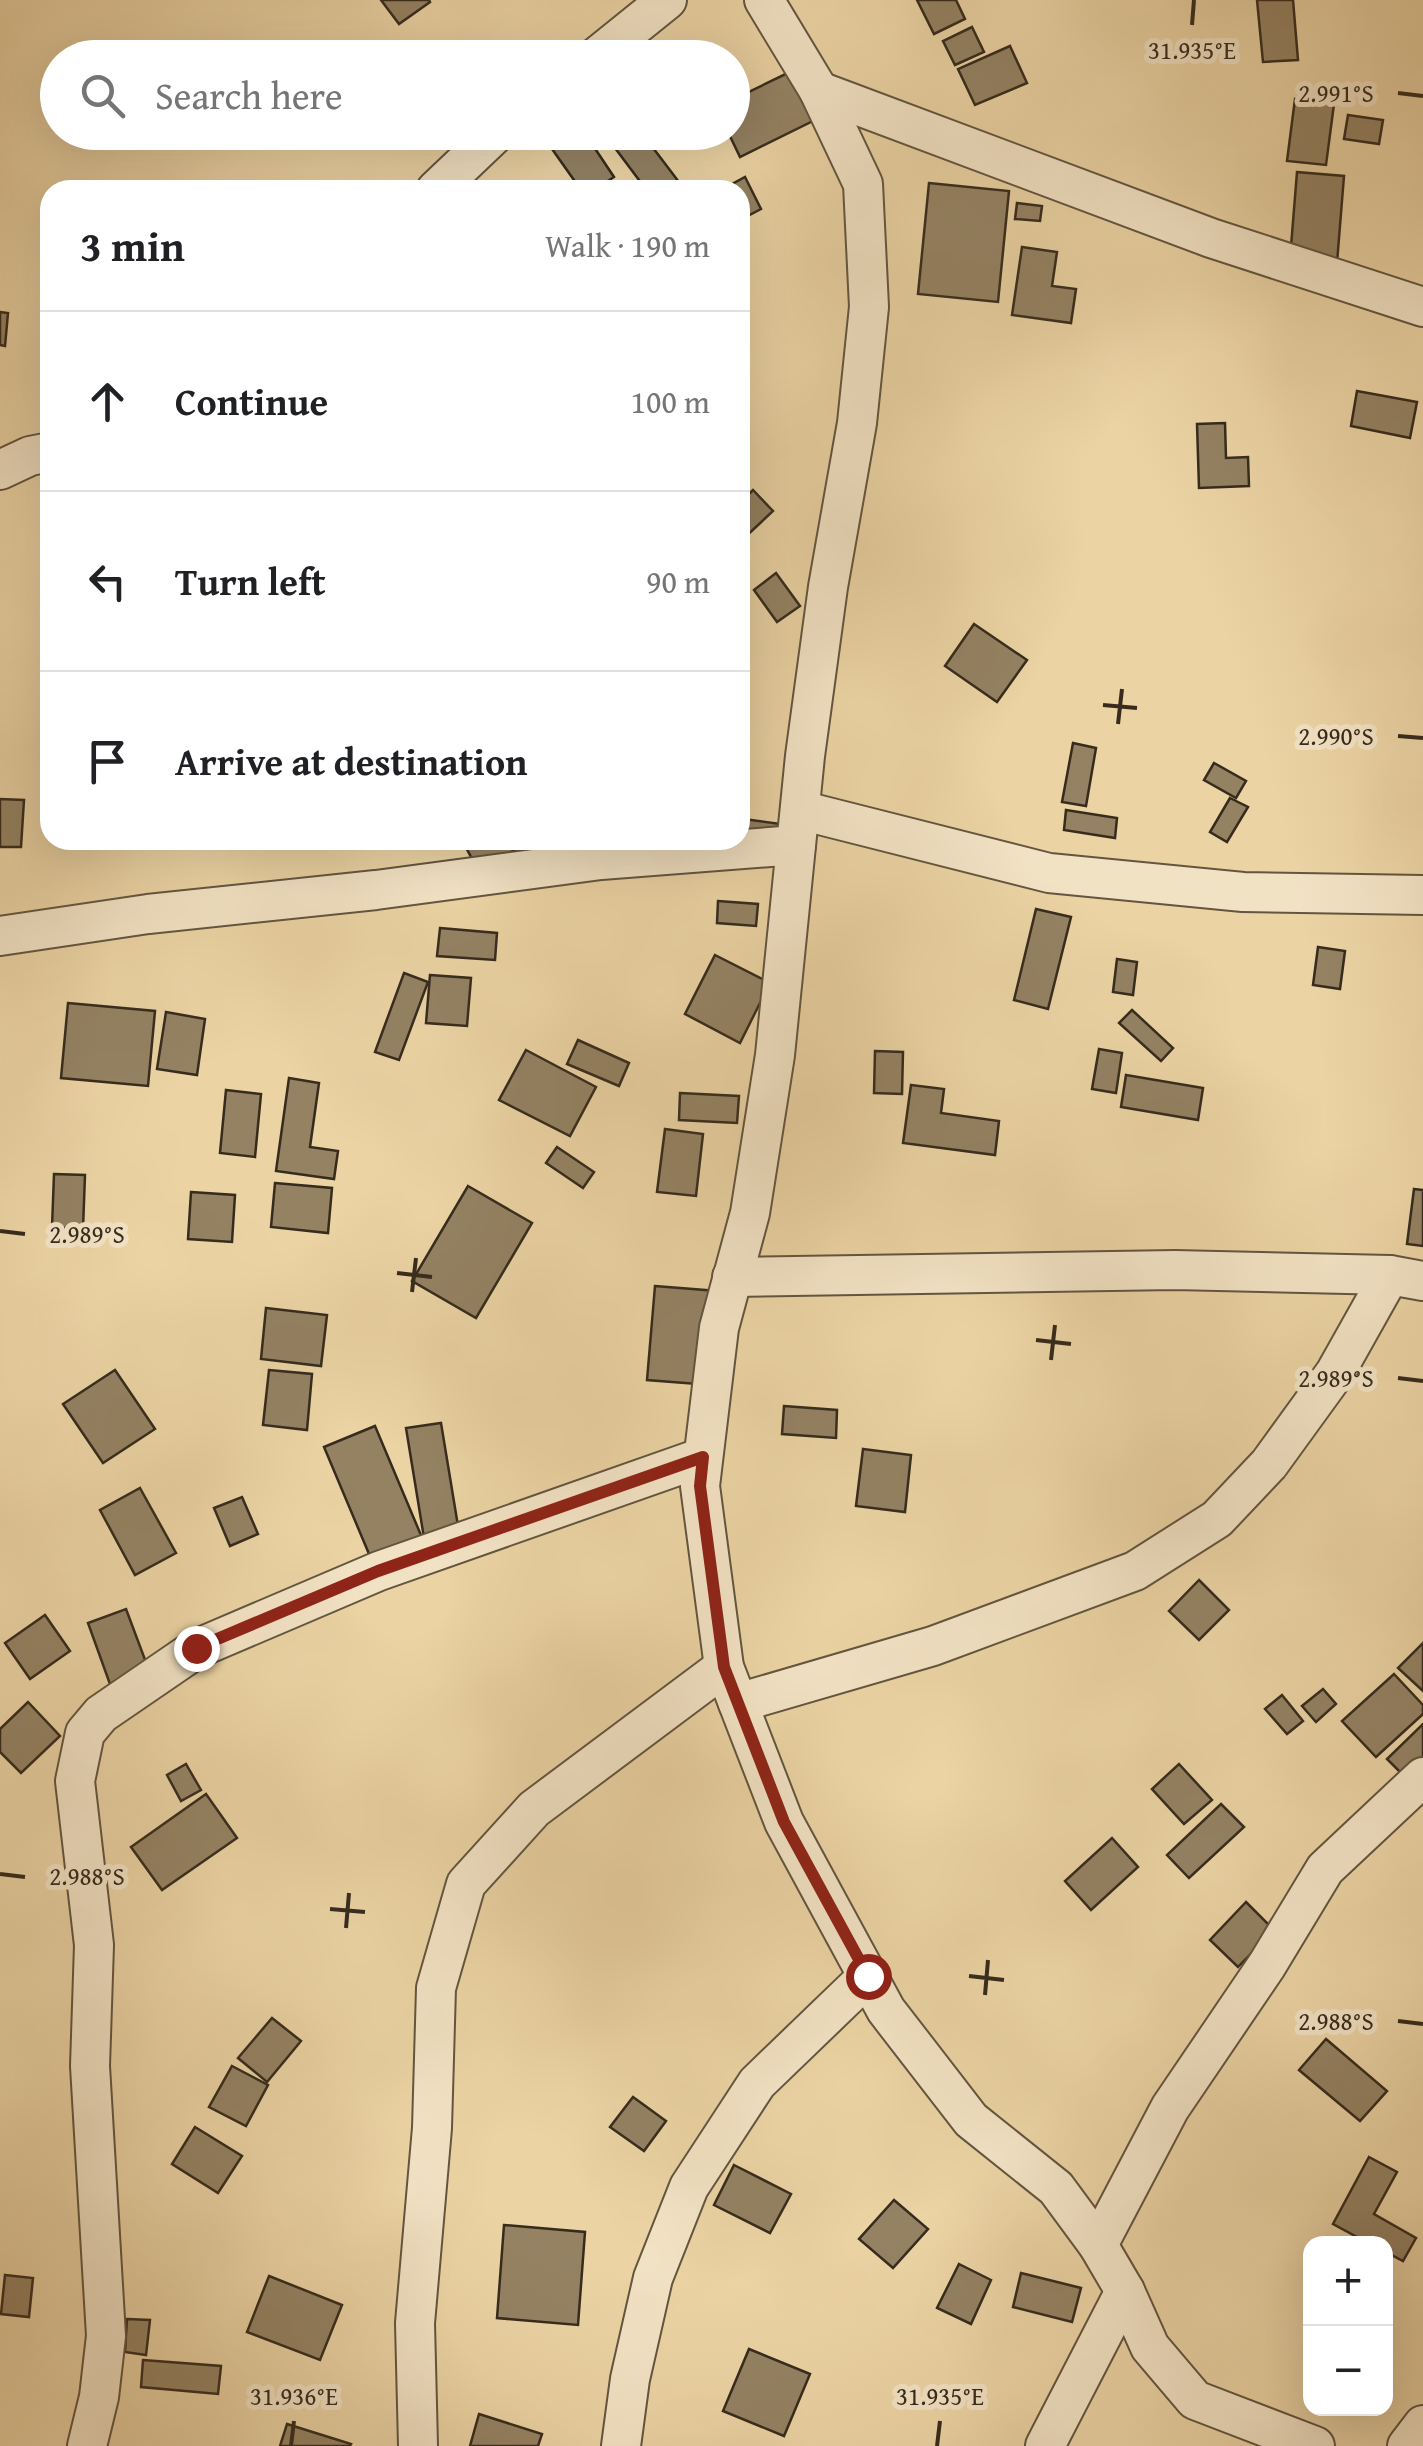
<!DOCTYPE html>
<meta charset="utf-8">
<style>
body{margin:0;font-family:"Gentium Book Plus",serif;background:#f2f2f2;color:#202124}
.controls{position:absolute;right:30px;bottom:30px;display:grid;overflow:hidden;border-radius:20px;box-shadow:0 10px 40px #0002}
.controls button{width:90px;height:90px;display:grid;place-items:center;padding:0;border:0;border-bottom:2px solid #e0e0e0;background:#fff;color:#202124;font:50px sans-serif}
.stop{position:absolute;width:30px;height:30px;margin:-22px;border:8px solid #8f2418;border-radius:50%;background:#fff}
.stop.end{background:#8f2418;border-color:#fff;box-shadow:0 2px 10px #0008}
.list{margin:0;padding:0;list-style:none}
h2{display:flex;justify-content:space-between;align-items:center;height:130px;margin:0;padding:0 40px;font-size:42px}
h2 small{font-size:32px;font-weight:400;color:#757577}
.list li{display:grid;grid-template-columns:65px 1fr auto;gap:30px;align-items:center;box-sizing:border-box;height:180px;padding:0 40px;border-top:2px solid #e0e0e0}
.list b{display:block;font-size:38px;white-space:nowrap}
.list em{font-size:32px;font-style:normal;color:#757577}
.icon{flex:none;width:55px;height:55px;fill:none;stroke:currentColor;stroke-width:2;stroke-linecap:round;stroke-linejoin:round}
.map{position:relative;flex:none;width:1423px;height:2446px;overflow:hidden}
.search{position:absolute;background:#fff;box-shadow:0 10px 40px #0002;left:40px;top:40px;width:710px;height:110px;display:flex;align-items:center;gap:25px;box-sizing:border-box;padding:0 35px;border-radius:55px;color:#757577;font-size:38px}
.panel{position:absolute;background:#fff;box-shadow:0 10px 40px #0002;left:40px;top:180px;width:710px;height:670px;border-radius:30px}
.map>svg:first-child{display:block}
</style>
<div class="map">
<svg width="1423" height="2446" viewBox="0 0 1423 2446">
<rect width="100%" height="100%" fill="#ebd3a4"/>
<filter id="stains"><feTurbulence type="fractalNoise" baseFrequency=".002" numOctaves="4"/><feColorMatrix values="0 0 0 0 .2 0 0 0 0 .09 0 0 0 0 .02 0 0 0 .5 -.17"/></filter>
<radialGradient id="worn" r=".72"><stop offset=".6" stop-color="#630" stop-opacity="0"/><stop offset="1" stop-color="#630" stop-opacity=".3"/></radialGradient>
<g fill="#948263" stroke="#362b1d" stroke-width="2.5">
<polygon points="381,0 429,0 430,2 399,24"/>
<polygon points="917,0 956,0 965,19 934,34"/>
<polygon points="1257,0 1293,0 1298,60 1263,62"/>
<polygon points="972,27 984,52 955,65 943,41"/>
<polygon points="1010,46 1027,83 975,105 958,69"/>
<polygon points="794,70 819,118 740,157 728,132 732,132 732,100"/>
<polygon points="1295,99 1334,104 1326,165 1287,161"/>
<polygon points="1348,115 1383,120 1379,144 1344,139"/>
<polygon points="555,132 584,132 614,177 594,190 581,190 545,139"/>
<polygon points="603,132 641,132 685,190 625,190 639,180"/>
<polygon points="1297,172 1344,176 1337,263 1290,259"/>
<polygon points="745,177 761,209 740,220 740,190 721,190"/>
<polygon points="929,183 1009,191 998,302 918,294"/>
<polygon points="1017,203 1042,206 1040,221 1015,219"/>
<polygon points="1022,247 1057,252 1052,286 1076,289 1071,323 1012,315"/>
<polygon points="0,312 8,313 5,346 0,345"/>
<polygon points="1357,391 1417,402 1410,438 1351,426"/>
<polygon points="1225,423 1226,458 1248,457 1249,486 1199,488 1197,424"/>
<polygon points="753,490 773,511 742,540 740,502"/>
<polygon points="776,573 800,606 777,622 754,590"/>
<polygon points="974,624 1027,660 997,702 945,666"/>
<polygon points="1073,743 1096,748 1086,806 1062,802"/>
<polygon points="1214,763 1246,781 1236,798 1204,780"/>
<polygon points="1230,798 1248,807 1227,842 1210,832"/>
<polygon points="0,799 24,800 21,847 0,847"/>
<polygon points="1066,810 1117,818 1115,838 1064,830"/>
<polygon points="744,819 788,825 786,844 742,839"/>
<polygon points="462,840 521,840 524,845 478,870"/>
<polygon points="718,901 758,904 756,926 717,923"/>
<polygon points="1036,909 1071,917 1048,1009 1014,1000"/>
<polygon points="440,928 497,933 495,960 437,956"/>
<polygon points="1318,947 1345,951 1340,989 1313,985"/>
<polygon points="715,955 770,983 740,1043 685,1014"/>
<polygon points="1117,959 1137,962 1133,995 1113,992"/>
<polygon points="404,973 428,982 399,1060 375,1052"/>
<polygon points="430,975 471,978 467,1026 426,1023"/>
<polygon points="68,1003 155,1011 148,1086 61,1078"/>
<polygon points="1132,1010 1173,1048 1161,1061 1119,1023"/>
<polygon points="166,1012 205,1019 197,1075 157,1069"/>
<polygon points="578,1040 629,1063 619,1086 567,1064"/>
<polygon points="1099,1049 1122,1053 1116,1093 1092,1089"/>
<polygon points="526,1050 596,1087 570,1136 499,1100"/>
<polygon points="875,1051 903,1052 902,1094 874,1093"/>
<polygon points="1126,1075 1203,1088 1198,1120 1121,1107"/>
<polygon points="289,1078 319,1083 310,1147 338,1151 334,1179 276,1171"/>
<polygon points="911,1085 944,1089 941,1113 999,1121 995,1155 903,1143"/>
<polygon points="226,1090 261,1094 255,1157 220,1153"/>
<polygon points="680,1093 739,1096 737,1123 679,1120"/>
<polygon points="665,1129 703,1134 696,1196 657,1192"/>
<polygon points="557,1147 594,1172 583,1188 546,1163"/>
<polygon points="54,1174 85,1175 83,1229 52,1227"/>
<polygon points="275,1183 332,1188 328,1233 271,1227"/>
<polygon points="468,1186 532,1223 476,1318 412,1281"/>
<polygon points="1414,1189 1423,1190 1423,1246 1407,1244"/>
<polygon points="191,1192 235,1195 232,1242 188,1239"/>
<polygon points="655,1286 717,1291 710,1385 647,1380"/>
<polygon points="266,1308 327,1315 321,1366 261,1359"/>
<polygon points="115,1370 155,1429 103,1463 63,1404"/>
<polygon points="269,1370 312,1374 307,1430 263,1425"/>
<polygon points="784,1406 837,1410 836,1438 782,1434"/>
<polygon points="441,1423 460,1538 425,1544 406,1428"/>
<polygon points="375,1426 423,1540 372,1561 324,1447"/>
<polygon points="863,1449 911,1455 905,1512 856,1506"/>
<polygon points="140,1488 176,1553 135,1575 100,1510"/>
<polygon points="242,1497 258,1534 230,1546 214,1508"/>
<polygon points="1199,1580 1229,1610 1199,1640 1169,1611"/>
<polygon points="126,1609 150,1673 111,1687 88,1623"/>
<polygon points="45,1615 70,1651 30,1679 5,1643"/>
<polygon points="1423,1643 1423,1691 1398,1668"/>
<polygon points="1394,1674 1423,1705 1423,1714 1376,1757 1342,1721"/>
<polygon points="1323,1689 1336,1704 1316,1722 1302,1706"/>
<polygon points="1282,1695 1303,1721 1287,1734 1265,1709"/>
<polygon points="28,1702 60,1736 21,1773 0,1752 0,1729"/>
<polygon points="1423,1724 1423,1765 1408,1780 1387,1759"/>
<polygon points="186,1764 201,1790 181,1801 167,1775"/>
<polygon points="1179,1764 1212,1800 1184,1824 1152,1789"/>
<polygon points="206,1794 237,1838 162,1890 131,1847"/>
<polygon points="1221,1804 1244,1827 1189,1878 1167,1855"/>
<polygon points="1112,1838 1138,1867 1091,1910 1065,1881"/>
<polygon points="1246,1902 1274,1930 1238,1967 1210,1940"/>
<polygon points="272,2018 301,2041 267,2082 238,2058"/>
<polygon points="1326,2039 1387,2091 1360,2121 1299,2070"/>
<polygon points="232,2066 268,2085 246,2126 209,2107"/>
<polygon points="633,2097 666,2121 644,2151 610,2127"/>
<polygon points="195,2127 242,2156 218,2193 172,2164"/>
<polygon points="1369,2157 1397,2172 1374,2214 1416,2238 1403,2261 1386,2252 1386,2244 1370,2244 1333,2224"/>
<polygon points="734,2165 791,2194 770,2233 714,2205"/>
<polygon points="894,2200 928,2229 893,2268 859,2239"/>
<polygon points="504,2225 585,2232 578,2325 497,2318"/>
<polygon points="959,2264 991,2280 971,2324 937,2308"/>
<polygon points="1021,2273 1081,2288 1072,2322 1013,2307"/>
<polygon points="5,2275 33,2278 29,2317 1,2314"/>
<polygon points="269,2276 342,2305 320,2360 247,2332"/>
<polygon points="127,2319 150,2320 146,2355 125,2352"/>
<polygon points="749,2349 810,2374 784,2436 723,2411"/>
<polygon points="143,2360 221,2366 218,2394 141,2387"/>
<polygon points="479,2414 542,2434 538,2446 470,2446"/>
<polygon points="287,2424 351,2444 350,2446 280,2446"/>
</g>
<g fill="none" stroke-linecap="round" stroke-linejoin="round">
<defs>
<g id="minor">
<polyline points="764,0 819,91 863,184 869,307 857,423 828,587 805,756 775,1055 750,1213 719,1328 700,1486 724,1667 784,1822 886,2010 971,2120 1056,2188 1098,2245 1125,2291 1150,2347 1195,2400 1315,2446"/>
<polyline points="595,58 667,0"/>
<polyline points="819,91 1211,238 1423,307"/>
<polyline points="436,190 497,132"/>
<polyline points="0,470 30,456 50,452"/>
<polyline points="800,810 1049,873 1243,892 1423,895"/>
<polyline points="0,936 148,914 376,890 601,860 796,845"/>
<polyline points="732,1277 1175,1270 1390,1275 1423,1281"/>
<polyline points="738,1703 933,1646 1135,1571 1217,1519 1269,1464 1335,1373 1390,1275"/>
<polyline points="1098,2245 1170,2108 1267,1965 1325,1869 1423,1777"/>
<polyline points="87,2446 99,2397 106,2336 90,2066 94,1945 75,1781 85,1733 101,1714 196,1649 379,1571 703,1457"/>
<polyline points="418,2446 415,2323 432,2128 436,1988 466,1884 534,1809 724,1667"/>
<polyline points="621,2446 630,2379 653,2278 689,2187 757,2083 868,1976"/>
<polyline points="1045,2446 1125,2291"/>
<polyline points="1407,2446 1423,2425"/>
</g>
</defs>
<use href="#minor" stroke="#63553f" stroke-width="42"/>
<use href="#minor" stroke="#f2e2c4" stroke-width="38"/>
</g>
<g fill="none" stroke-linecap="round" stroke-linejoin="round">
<polyline stroke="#8f2418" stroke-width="12" points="196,1648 378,1571 703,1457 700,1486 724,1667 784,1822 868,1976"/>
</g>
<path fill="none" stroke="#362b1d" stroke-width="4" d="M 1192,25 L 1194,0M 1398,93 L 1423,96M 1103,705 L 1137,708M 1118,724 L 1122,689M 1398,736 L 1423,738M 0,1231 L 25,1234M 397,1273 L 432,1277M 412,1292 L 416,1258M 1036,1340 L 1071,1344M 1051,1360 L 1055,1325M 1398,1378 L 1423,1381M 0,1874 L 25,1877M 330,1909 L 365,1912M 346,1928 L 349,1893M 969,1976 L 1004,1980M 985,1995 L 988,1960M 1398,2021 L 1423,2024M 291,2446 L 294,2421M 937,2446 L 940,2421"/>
<g font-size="25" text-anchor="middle" fill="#362b1d" stroke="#f2e2c4" stroke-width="10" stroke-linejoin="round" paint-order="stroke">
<text x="1192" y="59">31.935°E</text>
<text x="1336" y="102">2.991°S</text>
<text x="1336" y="745">2.990°S</text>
<text x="87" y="1243">2.989°S</text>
<text x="1336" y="1387">2.989°S</text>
<text x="87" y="1885">2.988°S</text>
<text x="1336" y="2030">2.988°S</text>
<text x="294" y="2405">31.936°E</text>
<text x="940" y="2405">31.935°E</text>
</g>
<rect width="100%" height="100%" filter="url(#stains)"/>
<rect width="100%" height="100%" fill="url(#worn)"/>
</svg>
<div class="controls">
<button>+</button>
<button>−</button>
</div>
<div class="stop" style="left:868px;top:1976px"></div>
<div class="stop end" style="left:196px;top:1648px"></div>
<div class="search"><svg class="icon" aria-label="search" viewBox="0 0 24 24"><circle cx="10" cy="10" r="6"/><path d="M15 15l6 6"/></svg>Search here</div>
<section class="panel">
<h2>3 min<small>Walk · 190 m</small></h2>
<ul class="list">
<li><svg class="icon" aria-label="ahead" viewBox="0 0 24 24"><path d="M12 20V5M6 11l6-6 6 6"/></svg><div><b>Continue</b></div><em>100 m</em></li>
<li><svg class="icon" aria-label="left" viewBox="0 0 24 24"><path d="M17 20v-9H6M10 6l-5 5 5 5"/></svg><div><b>Turn left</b></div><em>90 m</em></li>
<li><svg class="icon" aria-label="arrive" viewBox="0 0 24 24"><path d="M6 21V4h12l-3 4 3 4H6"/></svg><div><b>Arrive at destination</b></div></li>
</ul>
</section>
</div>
